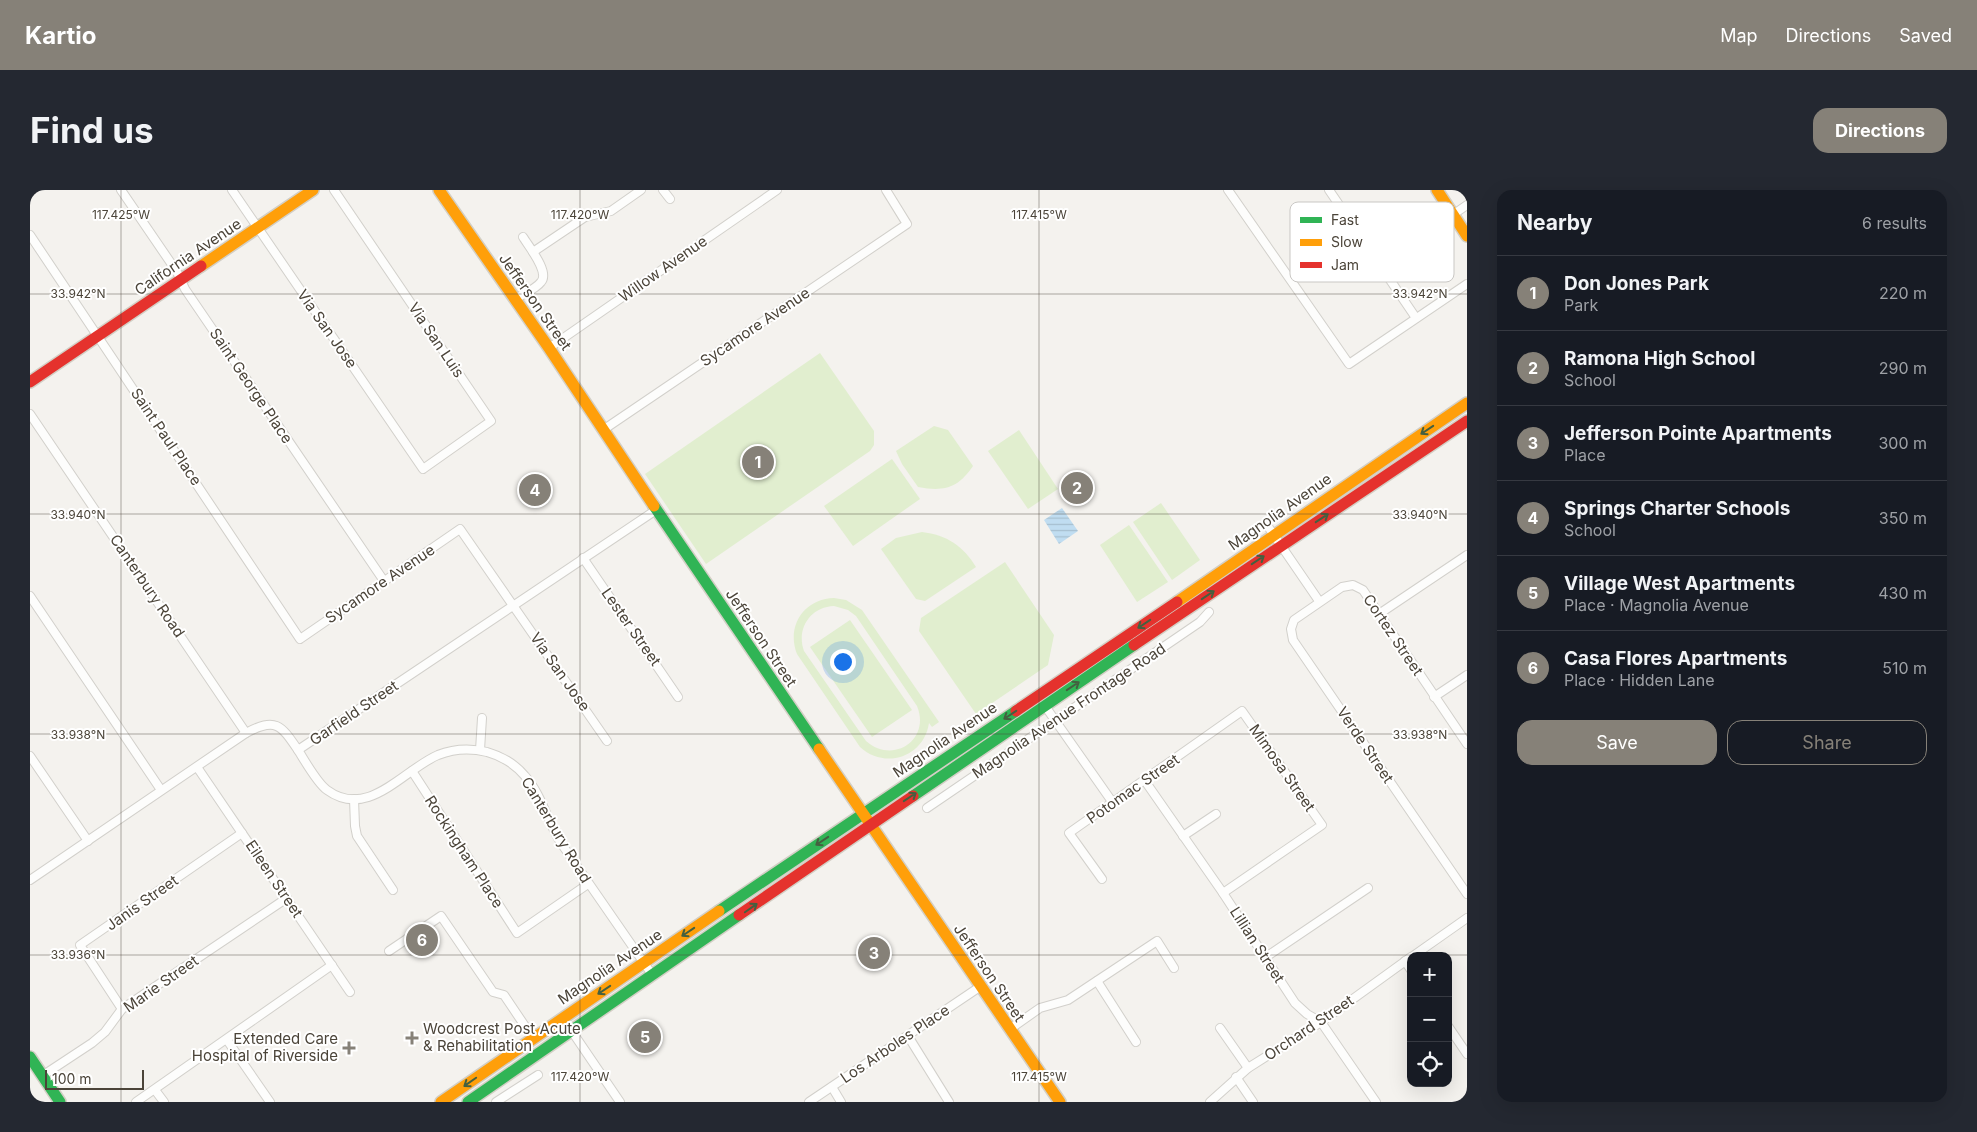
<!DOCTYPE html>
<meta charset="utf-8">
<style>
body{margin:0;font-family:Inter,sans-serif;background:#242831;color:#f1f3f6}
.controls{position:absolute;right:15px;bottom:15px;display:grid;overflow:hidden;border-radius:10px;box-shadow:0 5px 20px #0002}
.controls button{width:45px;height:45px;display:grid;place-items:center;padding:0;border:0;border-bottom:1px solid #363941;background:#171b24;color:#f1f3f6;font:25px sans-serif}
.scale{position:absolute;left:15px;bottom:12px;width:99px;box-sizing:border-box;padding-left:5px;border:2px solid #4b4439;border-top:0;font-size:14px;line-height:18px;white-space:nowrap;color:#4b4439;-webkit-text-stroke:4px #fff;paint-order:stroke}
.you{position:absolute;left:812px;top:471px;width:18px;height:18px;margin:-12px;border:4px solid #fff;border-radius:50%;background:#1a73e8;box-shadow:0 0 0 8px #1a73e833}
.badge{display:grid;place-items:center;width:32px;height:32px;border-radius:50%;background:#868178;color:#fff;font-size:16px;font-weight:700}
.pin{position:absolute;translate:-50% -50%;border:2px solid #fff;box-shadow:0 1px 5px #0006}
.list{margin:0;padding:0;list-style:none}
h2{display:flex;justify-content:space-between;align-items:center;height:65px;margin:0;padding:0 20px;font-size:21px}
h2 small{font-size:16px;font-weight:400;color:#9ea1a6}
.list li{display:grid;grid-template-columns:32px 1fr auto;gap:15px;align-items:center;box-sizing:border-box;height:75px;padding:0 20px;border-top:1px solid #363941}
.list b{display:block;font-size:19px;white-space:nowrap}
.list p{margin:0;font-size:16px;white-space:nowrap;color:#9ea1a6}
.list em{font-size:16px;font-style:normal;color:#9ea1a6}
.actions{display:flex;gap:10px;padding:15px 20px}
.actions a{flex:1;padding:11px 0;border:1px solid #868178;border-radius:15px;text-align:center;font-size:18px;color:#868178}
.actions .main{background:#868178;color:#fff}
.icon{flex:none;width:28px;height:28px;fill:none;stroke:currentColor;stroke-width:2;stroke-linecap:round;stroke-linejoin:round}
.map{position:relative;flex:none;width:1437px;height:912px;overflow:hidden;border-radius:15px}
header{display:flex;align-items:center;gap:30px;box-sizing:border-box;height:70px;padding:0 25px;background:#868178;color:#fff}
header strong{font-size:24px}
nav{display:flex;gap:28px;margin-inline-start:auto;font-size:18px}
.intro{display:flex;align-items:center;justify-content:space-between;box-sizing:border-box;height:120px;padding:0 30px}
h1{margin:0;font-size:35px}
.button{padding:12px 22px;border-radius:15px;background:#868178;color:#fff;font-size:18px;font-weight:700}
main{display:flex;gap:30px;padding:0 30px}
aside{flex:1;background:#171b24;border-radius:15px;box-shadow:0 5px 20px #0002}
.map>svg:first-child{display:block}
</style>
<header>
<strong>Kartio</strong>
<nav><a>Map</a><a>Directions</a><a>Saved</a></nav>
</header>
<div class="intro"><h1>Find us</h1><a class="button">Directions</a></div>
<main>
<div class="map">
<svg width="1437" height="912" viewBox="0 0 1437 912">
<defs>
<pattern id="water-rules" width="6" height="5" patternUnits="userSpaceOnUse" patternTransform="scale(1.25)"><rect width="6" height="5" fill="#c0ddf1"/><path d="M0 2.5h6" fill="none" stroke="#a6bfcf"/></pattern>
</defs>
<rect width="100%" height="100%" fill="#f4f2ee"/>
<g fill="#e1eecf" fill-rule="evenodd">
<polygon points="790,163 844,241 844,255 840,261 676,374 615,284"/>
<path d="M 904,236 L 918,240 L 943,276 C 928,298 914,302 888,297 L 872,274 L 866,261 Z"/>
<polygon points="989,240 1028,299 998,319 958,261"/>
<polygon points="862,269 890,309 823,356 794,316"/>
<polygon points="1131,313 1170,370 1142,390 1103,332"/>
<polygon points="1099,335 1138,392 1107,412 1070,355"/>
<path d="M 892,342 C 917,345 933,356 946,377 L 895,411 L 886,409 L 851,359 L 866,348 Z"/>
<polygon points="975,372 1024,445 1018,475 946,524 889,441 891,428"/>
<path d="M 804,408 L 816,410 L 832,420 L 909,532 L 902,537 L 899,533 C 894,567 855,580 830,557 L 767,464 C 756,436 774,409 804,408 ZM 804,416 L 818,420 L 826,426 L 887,516 C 901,550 863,575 836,551 L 774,461 C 766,439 780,417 804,416 Z"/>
<polygon points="820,430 882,520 842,547 780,457"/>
</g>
<polygon fill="url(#water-rules)" points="1032,318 1048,341 1029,354 1014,330"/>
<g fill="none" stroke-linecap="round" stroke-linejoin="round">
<defs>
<g id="street">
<polyline points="91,0 147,82 155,99 354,391"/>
<polyline points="202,0 393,279 461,231 304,0"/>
<polyline points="633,0 640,9"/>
<polyline points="1198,0 1319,174 1437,94"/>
<polyline points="1299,0 1386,128"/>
<polyline points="1424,24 1437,15"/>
<polyline points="0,45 270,449 430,339 577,551"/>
<polyline points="503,62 555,27 581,21 611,0"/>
<path d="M 485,109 C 493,104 506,99 511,92 C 520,82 499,57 493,47"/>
<polyline points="519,158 747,0"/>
<polyline points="0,224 216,543"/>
<polyline points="573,240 877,34 856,0"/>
<polyline points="1239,338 1289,411"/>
<polyline points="553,368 648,507"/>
<polyline points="0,406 131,600"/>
<polyline points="1349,424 1437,365"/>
<polyline points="1404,507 1437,485"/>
<polyline points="1015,516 1083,613"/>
<polyline points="1437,554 1333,400 1323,395 1312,397 1264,430 1261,439 1263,450 1437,704"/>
<path d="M 268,560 C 275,571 287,593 297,600 C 338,630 373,580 408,565 C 423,559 441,558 457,562 C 471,566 485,574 495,586 C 512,605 517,631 531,653 L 623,786"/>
<polyline points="450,560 452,528"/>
<polyline points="0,566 58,651"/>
<polyline points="167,577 320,802"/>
<polyline points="382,581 487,743 558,694"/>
<polyline points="1115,591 1193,703 1265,813 1277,824 1291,832 1346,912"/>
<polyline points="324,609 325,636 327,646 363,700"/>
<polyline points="897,618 1170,432 1179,422"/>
<polyline points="1153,646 1186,624"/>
<polyline points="1072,689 1039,643 1212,521 1292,635 1193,703"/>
<path d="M 0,690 L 216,543 C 246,527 251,535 268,560 L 626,320"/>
<polyline points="359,761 411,726 463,802 474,805 503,848"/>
<polyline points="1383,766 1437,728"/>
<polyline points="1236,767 1338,698"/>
<polyline points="1375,771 1381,780"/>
<polyline points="1067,791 1106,852"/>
<polyline points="92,819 50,755 212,643"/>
<polyline points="1418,836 1437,864"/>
<polyline points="1190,838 1218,878"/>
<polyline points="980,839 1010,818 1038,810 1127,751 1144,778"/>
<polyline points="541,840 590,912"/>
<polyline points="878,846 919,912"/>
<polyline points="197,850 240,912"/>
<polyline points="12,886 62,853 75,842 92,819 257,708"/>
<polyline points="1206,887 1223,912"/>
<polyline points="802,897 811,912"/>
<polyline points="125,900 134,912"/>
<polyline points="106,912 302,775"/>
<polyline points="466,912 508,885"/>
<polyline points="779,912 951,796"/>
<polyline points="1180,912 1218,878 1291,832 1381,767"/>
</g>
<g id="fast">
<polyline points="624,316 789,559"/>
<polyline points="883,606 1104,455"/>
<polyline points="689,721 986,521"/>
<polyline points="0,867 30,912"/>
<polyline points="438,912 709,725"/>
</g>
<g id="slow">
<polyline points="409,0 519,158 624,316"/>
<polyline points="1407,0 1437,46"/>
<polyline points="171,76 283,0"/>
<polyline points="1147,412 1437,213"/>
<polyline points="789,559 1030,912"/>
<polyline points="411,912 689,721"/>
</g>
<g id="jam">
<polyline points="0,192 171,76"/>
<polyline points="1104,455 1437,231"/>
<polyline points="986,521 1147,412"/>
<polyline points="709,725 883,606"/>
</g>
</defs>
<use href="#street" stroke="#d2d0cb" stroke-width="10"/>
<use href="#fast" stroke="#d3cfc5" stroke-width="14"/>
<use href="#slow" stroke="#d3cfc5" stroke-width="14"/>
<use href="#jam" stroke="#d3cfc5" stroke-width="14"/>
<use href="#street" stroke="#fdfdfc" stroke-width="8"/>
<use href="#fast" stroke="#30b455" stroke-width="11"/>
<use href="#slow" stroke="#ff9f0a" stroke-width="11"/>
<use href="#jam" stroke="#e5322d" stroke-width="11"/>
</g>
<defs><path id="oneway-shaft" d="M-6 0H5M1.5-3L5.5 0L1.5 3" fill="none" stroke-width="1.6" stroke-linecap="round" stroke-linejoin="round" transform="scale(1.25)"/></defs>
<g stroke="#446040">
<use href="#oneway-shaft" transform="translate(1397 240) rotate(146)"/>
<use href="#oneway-shaft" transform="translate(1292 328) rotate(-33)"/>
<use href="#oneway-shaft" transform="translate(1228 370) rotate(-34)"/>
<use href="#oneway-shaft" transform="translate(1178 405) rotate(-34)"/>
<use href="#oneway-shaft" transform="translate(1114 434) rotate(146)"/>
<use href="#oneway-shaft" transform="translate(1043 496) rotate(-34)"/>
<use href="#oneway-shaft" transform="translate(980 525) rotate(146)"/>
<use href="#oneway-shaft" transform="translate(880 607) rotate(-34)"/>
<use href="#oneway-shaft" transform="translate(792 651) rotate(146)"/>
<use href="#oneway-shaft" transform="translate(721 718) rotate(-35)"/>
<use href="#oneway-shaft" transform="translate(658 742) rotate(146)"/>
<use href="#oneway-shaft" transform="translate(574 800) rotate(146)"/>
<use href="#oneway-shaft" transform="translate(440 892) rotate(145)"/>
</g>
<path fill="none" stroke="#4b4439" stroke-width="1" stroke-opacity="0.45" d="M 91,0 L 91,912M 550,0 L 550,912M 1009,0 L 1009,912M 0,104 L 1437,104M 0,324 L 1437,324M 0,544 L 1437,544M 0,765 L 1437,765"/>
<g fill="#868178" stroke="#fff" stroke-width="2">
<path d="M379.5 840.5h5v5h5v5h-5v5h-5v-5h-5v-5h5z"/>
<path d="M316.5 850.5h5v5h5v5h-5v5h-5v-5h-5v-5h5z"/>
</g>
<g text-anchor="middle" stroke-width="4" stroke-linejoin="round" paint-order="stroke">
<g font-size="15" fill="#4b4439" stroke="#fff">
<text transform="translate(158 67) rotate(-34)" y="5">California Avenue</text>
<text transform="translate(633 79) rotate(-35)" y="5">Willow Avenue</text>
<text transform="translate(505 112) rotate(55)" y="5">Jefferson Street</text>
<text transform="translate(725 137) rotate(-34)" y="5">Sycamore Avenue</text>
<text transform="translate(297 139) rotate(55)" y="5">Via San Jose</text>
<text transform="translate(406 150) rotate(56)" y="5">Via San Luis</text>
<text transform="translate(221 196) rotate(56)" y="5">Saint George Place</text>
<text transform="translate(136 247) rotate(56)" y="5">Saint Paul Place</text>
<text transform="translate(1250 322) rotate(-35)" y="5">Magnolia Avenue</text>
<text transform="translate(350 394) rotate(-34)" y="5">Sycamore Avenue</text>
<text transform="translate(117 396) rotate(56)" y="5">Canterbury Road</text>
<text transform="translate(601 437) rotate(55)" y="5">Lester Street</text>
<text transform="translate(1363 445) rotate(56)" y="5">Cortez Street</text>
<text transform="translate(731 448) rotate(56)" y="5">Jefferson Street</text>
<text transform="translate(530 482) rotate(55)" y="5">Via San Jose</text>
<text transform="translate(1039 521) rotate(-34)" y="5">Magnolia Avenue Frontage Road</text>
<text transform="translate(324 523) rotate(-34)" y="5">Garfield Street</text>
<text transform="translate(915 550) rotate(-34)" y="5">Magnolia Avenue</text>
<text transform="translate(1335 555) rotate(56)" y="5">Verde Street</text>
<text transform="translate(1252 578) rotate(55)" y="5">Mimosa Street</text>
<text transform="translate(1103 599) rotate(-35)" y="5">Potomac Street</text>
<text transform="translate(526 640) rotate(59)" y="5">Canterbury Road</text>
<text transform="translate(434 662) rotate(57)" y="5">Rockingham Place</text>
<text transform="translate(244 689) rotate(56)" y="5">Eileen Street</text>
<text transform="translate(112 713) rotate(-35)" y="5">Janis Street</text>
<text transform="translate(1227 755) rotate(57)" y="5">Lillian Street</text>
<text transform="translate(580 777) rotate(-34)" y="5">Magnolia Avenue</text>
<text transform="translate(959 783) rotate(56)" y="5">Jefferson Street</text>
<text transform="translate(131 794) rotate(-35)" y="5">Marie Street</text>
<text transform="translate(1279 838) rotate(-34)" y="5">Orchard Street</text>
<text transform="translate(865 854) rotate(-34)" y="5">Los Arboles Place</text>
</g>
<g font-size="15" fill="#4b4439" stroke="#fff" text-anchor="start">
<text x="393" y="844">Woodcrest Post Acute<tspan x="393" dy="17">&amp; Rehabilitation</tspan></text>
<text x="308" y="854" text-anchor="end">Extended Care<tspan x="308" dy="17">Hospital of Riverside</tspan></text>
</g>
</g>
<rect x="1260" y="12" width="164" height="80" rx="8" fill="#fff" stroke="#c9c7c4" stroke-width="1"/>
<rect x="1270" y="27" width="22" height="6" fill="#30b455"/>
<rect x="1270" y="49" width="22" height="7" fill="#ff9f0a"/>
<rect x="1270" y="72" width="22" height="6" fill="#e5322d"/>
<g font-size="14" fill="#4b4439">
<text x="1301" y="35">Fast</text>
<text x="1301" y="57">Slow</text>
<text x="1301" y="80">Jam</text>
</g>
<g font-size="12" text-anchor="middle" fill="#4b4439" stroke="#fff" stroke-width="4" stroke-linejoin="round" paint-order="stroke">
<text x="91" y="29">117.425°W</text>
<text x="550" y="29">117.420°W</text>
<text x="1009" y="29">117.415°W</text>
<text x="48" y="108">33.942°N</text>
<text x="1390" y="108">33.942°N</text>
<text x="48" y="329">33.940°N</text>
<text x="1390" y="329">33.940°N</text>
<text x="48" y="549">33.938°N</text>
<text x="1390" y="549">33.938°N</text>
<text x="48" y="769">33.936°N</text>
<text x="550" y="891">117.420°W</text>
<text x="1009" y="891">117.415°W</text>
</g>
</svg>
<div class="controls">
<button>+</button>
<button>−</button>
<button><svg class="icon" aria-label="locate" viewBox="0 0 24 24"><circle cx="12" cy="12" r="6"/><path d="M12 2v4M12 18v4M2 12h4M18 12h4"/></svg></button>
</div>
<div class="scale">100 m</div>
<div class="you"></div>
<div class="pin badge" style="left:728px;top:272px">1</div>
<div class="pin badge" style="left:1047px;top:298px">2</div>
<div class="pin badge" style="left:844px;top:763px">3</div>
<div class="pin badge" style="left:505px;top:300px">4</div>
<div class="pin badge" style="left:615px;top:847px">5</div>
<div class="pin badge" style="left:392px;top:750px">6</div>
</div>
<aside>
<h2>Nearby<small>6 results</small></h2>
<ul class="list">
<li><span class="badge">1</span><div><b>Don Jones Park</b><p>Park</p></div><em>220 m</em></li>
<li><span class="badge">2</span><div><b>Ramona High School</b><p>School</p></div><em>290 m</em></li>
<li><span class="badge">3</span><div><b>Jefferson Pointe Apartments</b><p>Place</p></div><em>300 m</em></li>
<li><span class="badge">4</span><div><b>Springs Charter Schools</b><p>School</p></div><em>350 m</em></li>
<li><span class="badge">5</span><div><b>Village West Apartments</b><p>Place · Magnolia Avenue</p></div><em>430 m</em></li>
<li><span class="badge">6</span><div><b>Casa Flores Apartments</b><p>Place · Hidden Lane</p></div><em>510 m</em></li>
</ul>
<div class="actions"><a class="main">Save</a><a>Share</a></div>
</aside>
</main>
